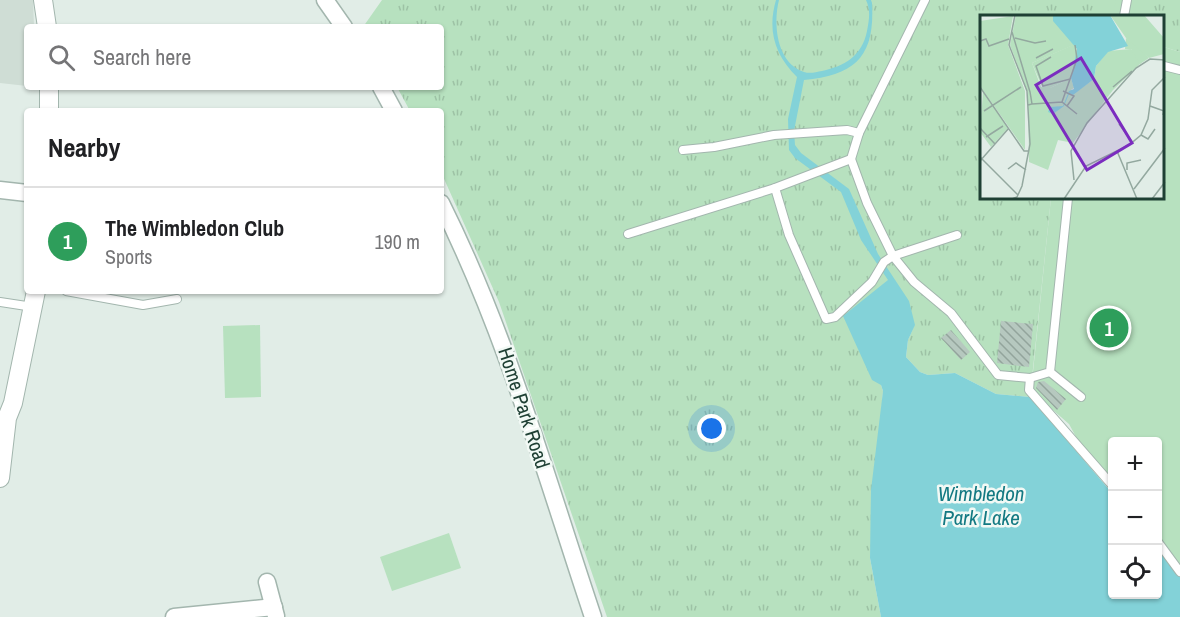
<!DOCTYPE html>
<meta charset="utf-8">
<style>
body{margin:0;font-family:"Archivo Narrow",sans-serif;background:#f6f6f6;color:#202124}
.controls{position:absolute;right:18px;bottom:18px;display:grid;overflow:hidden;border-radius:6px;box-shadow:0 2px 4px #0004}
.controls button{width:54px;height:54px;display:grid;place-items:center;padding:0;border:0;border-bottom:2px solid #e0e0e0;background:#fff;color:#202124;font:30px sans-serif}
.you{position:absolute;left:712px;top:429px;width:21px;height:21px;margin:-15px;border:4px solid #fff;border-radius:50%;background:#1a73e8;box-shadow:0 0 0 9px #1a73e833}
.badge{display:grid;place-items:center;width:39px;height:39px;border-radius:50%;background:#0b8043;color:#fff;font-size:20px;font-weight:700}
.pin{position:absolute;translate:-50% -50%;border:3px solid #fff;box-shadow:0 2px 6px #0006}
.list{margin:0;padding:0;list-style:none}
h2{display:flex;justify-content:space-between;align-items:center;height:78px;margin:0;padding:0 24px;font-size:26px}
h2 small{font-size:20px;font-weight:400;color:#757577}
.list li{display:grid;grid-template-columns:39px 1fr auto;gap:18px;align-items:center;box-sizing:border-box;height:108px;padding:0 24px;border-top:2px solid #e0e0e0}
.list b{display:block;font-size:22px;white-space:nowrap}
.list p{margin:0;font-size:20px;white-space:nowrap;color:#757577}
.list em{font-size:20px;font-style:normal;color:#757577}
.icon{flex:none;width:33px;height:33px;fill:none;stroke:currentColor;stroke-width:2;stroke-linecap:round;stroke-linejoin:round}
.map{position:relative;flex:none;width:1180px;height:617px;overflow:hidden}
.search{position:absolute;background:#fff;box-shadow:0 2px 4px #0004;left:24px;top:24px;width:420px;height:66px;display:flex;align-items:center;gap:15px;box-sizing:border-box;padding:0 21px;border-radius:6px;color:#757577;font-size:22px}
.panel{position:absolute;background:#fff;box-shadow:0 2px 4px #0004;left:24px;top:108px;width:420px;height:186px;border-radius:6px}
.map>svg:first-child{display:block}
</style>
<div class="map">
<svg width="1180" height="617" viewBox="0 0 1180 617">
<defs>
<pattern id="grass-tufts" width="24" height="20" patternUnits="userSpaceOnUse" patternTransform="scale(1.5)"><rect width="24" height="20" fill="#b7e1bf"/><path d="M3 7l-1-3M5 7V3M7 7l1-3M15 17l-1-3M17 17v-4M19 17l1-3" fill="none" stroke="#9dc2a5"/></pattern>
<pattern id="building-back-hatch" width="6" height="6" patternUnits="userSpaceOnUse" patternTransform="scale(1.5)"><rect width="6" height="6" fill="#b6c8bf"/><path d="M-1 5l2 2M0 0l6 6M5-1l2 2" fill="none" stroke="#93a49c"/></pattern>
</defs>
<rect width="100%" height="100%" fill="#e1ede7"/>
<polygon fill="#cfddd5" points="0,0 33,0 34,27 27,27 27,86 0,83"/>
<polygon fill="url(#grass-tufts)" points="382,0 1180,0 1180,52 1164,47 1164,16 982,16 982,198 1051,198 1030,397 996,394 955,373 928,375 920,372 906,357 908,340 915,324 881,385 883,391 870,558 881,617 607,617 499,302 441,172 441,111 410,111 397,87 441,87 441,27 363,27"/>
<g fill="#b7e1bf">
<polygon points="1116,0 1137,0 1134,16 1113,16"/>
<polygon points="1164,47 1180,52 1180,568 1164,546 1158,529 1158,442 1112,442 1112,477 1081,446 1069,424 1031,391 1051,198 1164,198"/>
<polygon points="260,325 261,397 225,398 223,326"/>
<polygon points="449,533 461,568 392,591 380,557"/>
</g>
<path fill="#83d2d8" d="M 776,0 L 779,0 C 773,23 776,63 804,72 C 810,74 816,72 822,71 C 845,66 862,56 867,31 C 869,20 871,11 866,0 L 871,0 L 872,3 C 875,56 856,75 804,80 L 794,131 L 795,145 L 801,153 L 849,189 L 878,254 L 909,301 L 915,325 L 908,340 L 906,357 L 920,372 L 928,375 L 955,373 L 996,394 L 1030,397 L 1112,493 L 1112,594 L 1158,594 L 1158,550 L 1180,577 L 1180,617 L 881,617 L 870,558 L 871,490 L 883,391 L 881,385 L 872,380 L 843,316 L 888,280 L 861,240 L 841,192 L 795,158 L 789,150 L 788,119 L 797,77 C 775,55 767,31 776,0 Z"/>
<g fill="url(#building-back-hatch)">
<polygon points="1001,321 1033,324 1029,367 997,363"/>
<polygon points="951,330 970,352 961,360 941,338"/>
<polygon points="1044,381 1066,399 1057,410 1036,388 1038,382"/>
</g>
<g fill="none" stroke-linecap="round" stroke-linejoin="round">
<defs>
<g id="service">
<polyline points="1124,16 1127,0"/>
<polyline points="1164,66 1180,70"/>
<polyline points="683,150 714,147 774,135 847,130 859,133"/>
<polyline points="851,159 867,203 893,256 914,282 951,313 998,375 1030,378 1050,372 1068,198"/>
<polyline points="775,188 789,235 826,319 835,317 872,282 884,262 893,256 957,235"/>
<polyline points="628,234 775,188 851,159 859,133 925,0"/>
<polyline points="66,291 143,305 177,299"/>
<polyline points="0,302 33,307"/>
<polyline points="1050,372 1081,397"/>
<polyline points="1030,378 1029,390 1112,485"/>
<polyline points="1158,542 1180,572"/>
</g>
<g id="minor">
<polyline points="325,0 344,27"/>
<polyline points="381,87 394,111"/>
<polyline points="0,190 27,193"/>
<path d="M 441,203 C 507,335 546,477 593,617"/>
<polyline points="267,582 276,616"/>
<polyline points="174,617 274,607"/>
</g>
<g id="tertiary">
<polyline points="43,0 47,27"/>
<polyline points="49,87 49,111"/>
<polyline points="0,478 7,418 13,403 36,291"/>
</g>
</defs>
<use href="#service" stroke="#a3b6ae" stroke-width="10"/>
<use href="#minor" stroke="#a3b6ae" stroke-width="19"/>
<use href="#tertiary" stroke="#a3b6ae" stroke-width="20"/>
<use href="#service" stroke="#fff" stroke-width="8"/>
<use href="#minor" stroke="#fff" stroke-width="16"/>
<use href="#tertiary" stroke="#fff" stroke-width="18"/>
</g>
<g text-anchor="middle" stroke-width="5" stroke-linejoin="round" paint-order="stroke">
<g font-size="20" fill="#1f4034" stroke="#f2f9f5">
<text transform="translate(524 408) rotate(72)" y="7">Home Park Road</text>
</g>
<g font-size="21" font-style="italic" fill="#137982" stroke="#f2f9f5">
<text x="981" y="501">Wimbledon<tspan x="981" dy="24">Park Lake</tspan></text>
</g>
</g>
<g transform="translate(980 15)">
<rect width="184" height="184" fill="#e1ede7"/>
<path d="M 36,0 L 73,0 L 96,29 L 52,48 L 61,72 L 70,73 L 91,63 L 94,73 L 91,75 L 97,76 L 114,64 L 116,51 L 128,36 L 151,34 L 163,46 L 133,75 L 93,128 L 78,125 L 68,155 L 49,147 L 48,77 L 30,30 Z" fill="#b7e1bf"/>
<path d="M 146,23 L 158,31 L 169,43 L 160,49 L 151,34 L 145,34 Z" fill="#b7e1bf"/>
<path d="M 130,0 L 164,0 L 184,23 L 184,39 L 169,43 L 146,23 ZM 33,1 L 28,30 L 45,76 L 45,135 L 0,71 L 0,6 ZM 95,29 L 98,41 L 91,63 L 64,76 L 52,48 ZM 3,77 L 28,113 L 11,132 L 0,117 Z" fill="#b7e1bf"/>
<path d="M 73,0 L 130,0 L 148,31 L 128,37 L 116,51 L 114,64 L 93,80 L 89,79 L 84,91 L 73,99 L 68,97 L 70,92 L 83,91 L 89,76 L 94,74 L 91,63 L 97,34 L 73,6 Z" fill="#83d2d8"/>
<path fill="none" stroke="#93a89f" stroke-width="1.5" d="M 32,17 L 50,77 L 52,89 L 48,90M 35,23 L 55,28 L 66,26M 0,26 L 6,24 L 9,31 L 29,24M 71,42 L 56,51 L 63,71 L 90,64 L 82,87M 56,43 L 73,34M 90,64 L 97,44 L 95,30M 0,72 L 44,136 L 49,136M 133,72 L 152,56M 83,76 L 94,81 L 87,91M 52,89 L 82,87 L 97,99M 170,91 L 184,96 L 183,100M 4,96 L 41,72M 139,109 L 153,128M 0,113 L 15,129M 161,120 L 168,124 L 175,114M 6,122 L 23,111M 137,136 L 157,184M 0,142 L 38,180M 0,146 L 29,113M 28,154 L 36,148 L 46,155M 147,155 L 147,148 L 161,145M 94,165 L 91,136 L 107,108 L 156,53 L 170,44 L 185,45M 154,174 L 185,133M 32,184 L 37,182 L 42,171 L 50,129 L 47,76 L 29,30 L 35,0M 84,184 L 106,151 L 149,130 L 161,120 L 168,104 L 172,75 L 185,62M 172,184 L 185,167"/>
<path fill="#7b2cbf" fill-opacity="0.15" stroke="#7b2cbf" stroke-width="3" d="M 101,43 L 152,128 L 107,155 L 56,70 Z"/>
<rect width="184" height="184" fill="none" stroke="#1f4034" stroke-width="3"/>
</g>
</svg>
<div class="controls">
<button>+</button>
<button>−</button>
<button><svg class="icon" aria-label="locate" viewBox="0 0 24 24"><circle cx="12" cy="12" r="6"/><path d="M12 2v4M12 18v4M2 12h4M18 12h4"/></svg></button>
</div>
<div class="you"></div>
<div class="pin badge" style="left:1109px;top:328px;background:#2e9e5b">1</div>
<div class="search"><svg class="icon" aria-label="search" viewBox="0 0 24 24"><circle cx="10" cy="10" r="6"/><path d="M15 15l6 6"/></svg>Search here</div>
<section class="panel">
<h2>Nearby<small></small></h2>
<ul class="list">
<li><span class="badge" style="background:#2e9e5b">1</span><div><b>The Wimbledon Club</b><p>Sports</p></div><em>190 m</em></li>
</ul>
</section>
</div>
